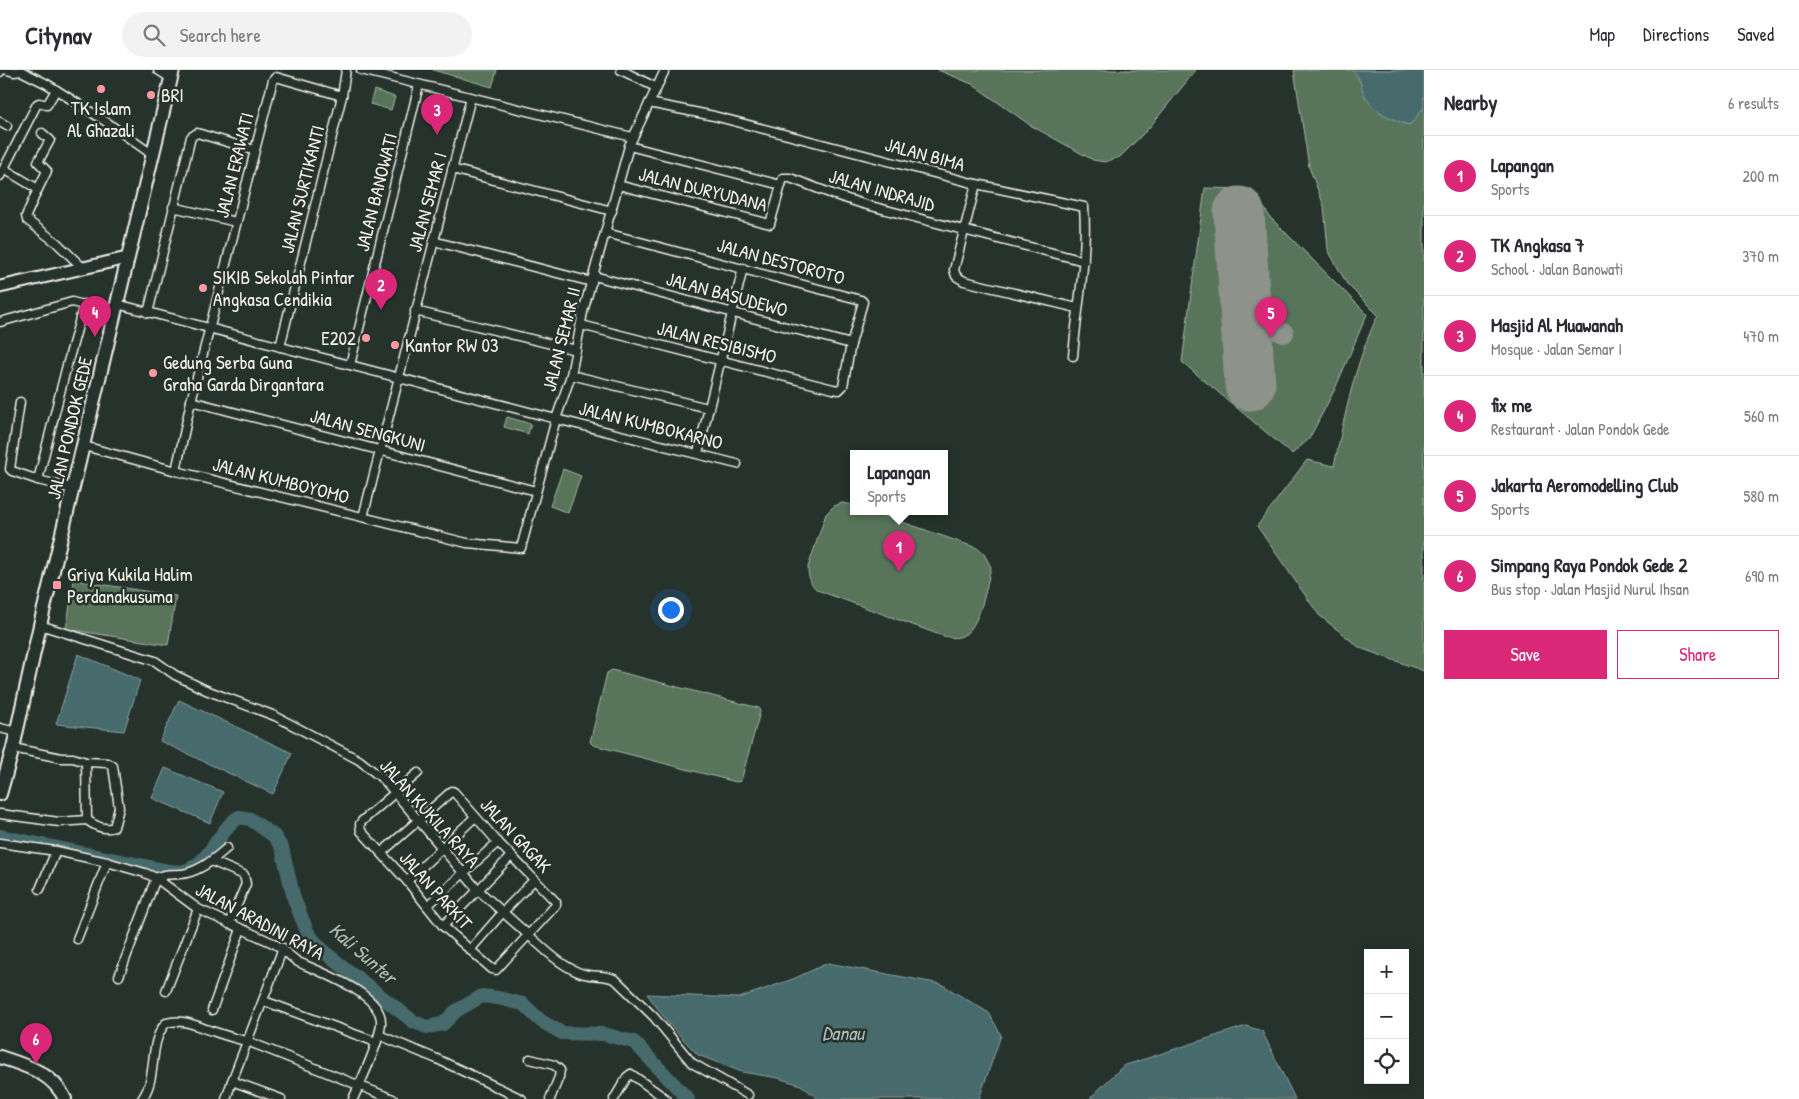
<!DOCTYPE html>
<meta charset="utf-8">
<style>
body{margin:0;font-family:"Patrick Hand",sans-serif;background:#f2f2f3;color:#2b2b33}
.controls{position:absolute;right:15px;bottom:15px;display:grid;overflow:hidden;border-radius:0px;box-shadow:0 2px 12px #0003}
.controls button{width:45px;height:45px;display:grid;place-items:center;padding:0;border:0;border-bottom:1px solid #e1e1e2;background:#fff;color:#2b2b33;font:25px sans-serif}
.you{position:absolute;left:670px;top:539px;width:18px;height:18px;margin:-12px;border:4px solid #fff;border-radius:50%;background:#1a73e8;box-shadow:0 0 0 8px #1a73e833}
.badge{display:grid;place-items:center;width:32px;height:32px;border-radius:50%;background:#db2777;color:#fff;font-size:16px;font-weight:700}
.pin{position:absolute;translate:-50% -41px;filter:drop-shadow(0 1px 2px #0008)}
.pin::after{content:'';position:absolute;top:26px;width:18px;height:15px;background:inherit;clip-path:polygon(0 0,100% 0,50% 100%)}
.popup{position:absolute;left:850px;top:380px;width:98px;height:65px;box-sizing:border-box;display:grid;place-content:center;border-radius:0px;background:#fff;filter:drop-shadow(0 1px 4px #0005);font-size:16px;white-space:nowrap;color:#7c7c81}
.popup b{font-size:19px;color:#2b2b33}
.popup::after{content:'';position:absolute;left:50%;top:100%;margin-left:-10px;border:10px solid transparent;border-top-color:#fff}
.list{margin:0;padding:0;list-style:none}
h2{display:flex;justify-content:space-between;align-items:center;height:65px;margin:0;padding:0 20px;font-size:21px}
h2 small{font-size:16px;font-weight:400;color:#7c7c81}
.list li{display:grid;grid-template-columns:32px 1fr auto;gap:15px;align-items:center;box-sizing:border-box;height:80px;padding:0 20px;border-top:1px solid #e1e1e2}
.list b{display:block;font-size:19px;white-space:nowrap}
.list p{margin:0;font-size:16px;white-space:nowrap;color:#7c7c81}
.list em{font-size:16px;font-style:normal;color:#7c7c81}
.actions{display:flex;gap:10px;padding:15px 20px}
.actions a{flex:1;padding:11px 0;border:1px solid #db2777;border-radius:0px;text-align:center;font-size:18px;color:#db2777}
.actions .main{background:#db2777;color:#fff}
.icon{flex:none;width:28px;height:28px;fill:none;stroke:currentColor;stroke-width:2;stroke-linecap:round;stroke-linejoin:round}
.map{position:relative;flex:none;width:1424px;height:1029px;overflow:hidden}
header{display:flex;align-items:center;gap:30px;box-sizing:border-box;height:70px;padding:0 25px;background:#fff;border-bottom:1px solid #e1e1e2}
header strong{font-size:24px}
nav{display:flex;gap:28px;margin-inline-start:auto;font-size:18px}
.search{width:350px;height:45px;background:#f2f2f3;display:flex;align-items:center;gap:12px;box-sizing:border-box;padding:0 18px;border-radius:28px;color:#7c7c81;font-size:19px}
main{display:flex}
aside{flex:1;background:#fff}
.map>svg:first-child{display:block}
</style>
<header>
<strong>Citynav</strong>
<div class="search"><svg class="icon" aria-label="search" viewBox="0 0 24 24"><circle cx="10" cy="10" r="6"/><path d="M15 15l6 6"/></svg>Search here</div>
<nav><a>Map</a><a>Directions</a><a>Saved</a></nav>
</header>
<main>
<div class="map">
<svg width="1424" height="1029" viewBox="0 0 1424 1029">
<rect width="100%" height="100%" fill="#26332d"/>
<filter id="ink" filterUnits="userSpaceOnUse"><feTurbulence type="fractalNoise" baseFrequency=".02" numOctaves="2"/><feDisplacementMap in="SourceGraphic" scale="10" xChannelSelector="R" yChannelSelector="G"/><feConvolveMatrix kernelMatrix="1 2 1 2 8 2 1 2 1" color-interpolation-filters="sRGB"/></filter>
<g filter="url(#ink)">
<g fill="#58745b" stroke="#a6b2a2">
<polygon points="433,0 497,0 492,17"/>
<polygon points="938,0 1196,0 1148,59 1120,87 1105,92 1093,90 1030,55 972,14"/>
<path d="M 1294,0 L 1424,0 L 1424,601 L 1360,578 L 1319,545 L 1257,456 L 1307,390 L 1334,396 C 1345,345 1355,292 1378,245 L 1347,214 L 1328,180 L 1324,136 L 1309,97 Z"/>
<polygon points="374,20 395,27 391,40 370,34"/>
<polygon points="1205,118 1252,119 1270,147 1367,244 1335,319 1309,369 1292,384 1182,292"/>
<polygon points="507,347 531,354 528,364 504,357"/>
<polygon points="563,399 581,406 568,443 550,436"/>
<path d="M 842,433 L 854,435 L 854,441 L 871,441 L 977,478 L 984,484 L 991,497 C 987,514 980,559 962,566 C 955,569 949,567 943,566 L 817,520 C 810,513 808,507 808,497 L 826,444 L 834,436 Z"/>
<polygon points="74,510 176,526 168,575 66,559"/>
<polygon points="612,600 759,638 760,642 741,711 736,712 593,675 590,672 607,603"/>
</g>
<g fill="#476a6d" stroke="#8ca09e">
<path d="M 1352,0 L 1424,0 L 1424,38 C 1417,42 1418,49 1409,55 C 1395,51 1373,41 1366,28 C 1360,17 1362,9 1352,0 Z"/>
<polygon points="78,584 140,610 124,661 56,654"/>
<polygon points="179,630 292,683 273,724 160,671"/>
<polygon points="165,698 223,722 210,753 152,728"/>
<polygon points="828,893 941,914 989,943 1001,965 979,1029 818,1029 801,1015 778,1008 742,1002 698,985 669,954 647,924 739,928 793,909"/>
<polygon points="1246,956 1262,961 1295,1029 1089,1029 1123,996"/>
</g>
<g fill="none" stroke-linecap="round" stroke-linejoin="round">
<path stroke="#476a6d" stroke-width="14" d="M 0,766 L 169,801 C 174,801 180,803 185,801 C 210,794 217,761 239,747 L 250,749 L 274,766 L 282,778 L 294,829 L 307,861 L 314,871 L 328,885 L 414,952 L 427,957 L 443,954 L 456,941 L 482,926 L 498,928 L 523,934 L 541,951 L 562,963 L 603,964 L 634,972 L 688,1029"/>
<polyline stroke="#8d928a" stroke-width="20" points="1245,247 1284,263"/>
<polyline stroke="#8d928a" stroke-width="51" points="1239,142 1250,315"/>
<defs>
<g id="street">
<polyline points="7,0 14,2 21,1 47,14 102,49 153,85"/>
<polyline points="158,0 171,8"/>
<polyline points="361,0 632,67"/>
<polyline points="621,0 657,18"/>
<polyline points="0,2 1,0"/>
<polyline points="342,26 276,7 273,10 191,331 176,401 467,473 521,478 556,349 571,305 583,242 629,76 665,0"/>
<path d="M 649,33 L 714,46 L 976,114 L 1084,137 C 1088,187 1077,237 1073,286"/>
<polyline points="0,52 7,56"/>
<polyline points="629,76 781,115 783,108 790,108 835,125 863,134 1084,191"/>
<polyline points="4,99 38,119 26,146 27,150 57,173 82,197"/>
<polyline points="452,99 612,141"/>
<polyline points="0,106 37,34 39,33 47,35 56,20"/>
<polyline points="976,114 954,200 956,206 964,211 1077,238"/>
<polyline points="618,115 770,154 781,115"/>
<polyline points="38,119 47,101 38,92 50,70 42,63"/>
<polyline points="173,137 236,152"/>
<polyline points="433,171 592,212"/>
<polyline points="594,206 851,274"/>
<polyline points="117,234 556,349 737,394"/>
<polyline points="415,241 576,280"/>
<polyline points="148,243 191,67 197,63 254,80"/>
<polyline points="0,252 72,232 115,243"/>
<polyline points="581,255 833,319 839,320 843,316 851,274 863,232 861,230 606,163"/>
<polyline points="280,277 342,26 346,0"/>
<polyline points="350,295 419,15"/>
<polyline points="571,305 708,338"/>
<polyline points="191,331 536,421"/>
<polyline points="20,332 10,399 12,401 38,410"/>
<polyline points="84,376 176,401"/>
<polyline points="698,383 743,198"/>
<polyline points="74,419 38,410 66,299 84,234"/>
<polyline points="363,447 471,27"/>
<path d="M 40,555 L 155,591 L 175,605 L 206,620 L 275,646 L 359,690 L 384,710 L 477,819 L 543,878 C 555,889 569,900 584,904 C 595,907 606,904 616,910 L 654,947 L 692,993 L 748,1025"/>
<polyline points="0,658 16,662"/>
<path d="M 13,678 L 61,688 L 73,688 L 86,692 L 108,693 L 113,696 L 119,738 L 114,757 C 104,761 95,756 87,750"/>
<polyline points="86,692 87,750"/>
<polyline points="0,744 59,752 87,750"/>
<path d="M 0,773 L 56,781 L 107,792 L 145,803 L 156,808 L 198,839 L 273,873 C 283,878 289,886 298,892 C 320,902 383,924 381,953 C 380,972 361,1011 353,1029"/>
<polyline points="381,783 452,721 454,722 495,769 556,832 556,835 496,900 492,899 443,856 407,811 361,761 360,754 362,751 418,703"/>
<polyline points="211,791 244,805 246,814 229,854"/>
<polyline points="407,811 475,747"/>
<polyline points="40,819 56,781"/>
<polyline points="427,836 498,772"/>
<polyline points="443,856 511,786"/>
<polyline points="77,869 107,792"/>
<polyline points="470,880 503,842 534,810"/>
<path d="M 119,906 L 156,808 C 165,802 177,806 187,803 C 203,799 215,788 227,778"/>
<polyline points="166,921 198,839"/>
<polyline points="264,931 376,972"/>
<polyline points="212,940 241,859"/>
<polyline points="379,965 437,989 522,1029"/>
<polyline points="530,989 554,995 560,1000 559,1007 550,1029"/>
<polyline points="232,1011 281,1029"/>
<path d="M 142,1029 C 159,1005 147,974 166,953 C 183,948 196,956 212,961 C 224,965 235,969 247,971 L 393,1029"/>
<polyline points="226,1029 232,1011 283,878"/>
<polyline points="614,1029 627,1007 631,1004 666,1029"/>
</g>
<polyline id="secondary" points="0,217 127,188"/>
<g id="primary">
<polyline points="0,724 13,678 40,555 173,0"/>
<path d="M 0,987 C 26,996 52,1002 65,1029"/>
</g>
</defs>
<use href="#street" stroke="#f4f1e8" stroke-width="11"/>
<use href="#secondary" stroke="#f4f1e8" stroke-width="15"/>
<use href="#primary" stroke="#f4f1e8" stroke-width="16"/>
<use href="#street" stroke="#26332d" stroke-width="8"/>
<use href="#secondary" stroke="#26332d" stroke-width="11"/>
<use href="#primary" stroke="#26332d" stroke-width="12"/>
</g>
</g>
<g fill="#ff9aa2" stroke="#26332d" stroke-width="2">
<circle cx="101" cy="19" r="5"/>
<circle cx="151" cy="25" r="5"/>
<circle cx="203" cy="218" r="5"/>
<circle cx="366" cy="268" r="5"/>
<circle cx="395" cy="275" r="5"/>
<circle cx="153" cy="303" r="5"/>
<rect x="52" y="510" width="10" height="10" rx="2.5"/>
</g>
<g text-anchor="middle" stroke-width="5" stroke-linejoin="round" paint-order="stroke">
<g font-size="19" fill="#f4f1e8" stroke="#26332d" text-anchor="start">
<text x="161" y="32">BRI</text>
<text x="101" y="45" text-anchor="middle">TK Islam<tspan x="101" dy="22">Al Ghazali</tspan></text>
<text x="213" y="214">SIKIB Sekolah Pintar<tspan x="213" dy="22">Angkasa Cendikia</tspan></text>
<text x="356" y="275" text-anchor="end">E202</text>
<text x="405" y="282">Kantor RW 03</text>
<text x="163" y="299">Gedung Serba Guna<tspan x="163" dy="22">Graha Garda Dirgantara</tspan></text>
<text x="67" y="511">Griya Kukila Halim<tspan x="67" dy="22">Perdanakusuma</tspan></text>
</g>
<g font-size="19" fill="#f4f1e8" stroke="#26332d">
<text transform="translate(925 84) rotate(15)" y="7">JALAN BIMA</text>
<text transform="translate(234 95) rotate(-76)" y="7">JALAN ERAWATI</text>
<text transform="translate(302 119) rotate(-76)" y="7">JALAN SURTIKANTI</text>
<text transform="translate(703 119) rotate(14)" y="7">JALAN DURYUDANA</text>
<text transform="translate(882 120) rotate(16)" y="7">JALAN INDRAJID</text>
<text transform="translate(376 122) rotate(-76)" y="7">JALAN BANOWATI</text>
<text transform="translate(427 132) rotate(-75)" y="7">JALAN SEMAR I</text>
<text transform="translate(781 191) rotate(15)" y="7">JALAN DESTOROTO</text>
<text transform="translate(727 224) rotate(15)" y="7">JALAN BASUDEWO</text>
<text transform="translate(561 269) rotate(-76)" y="7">JALAN SEMAR II</text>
<text transform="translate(717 272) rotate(14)" y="7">JALAN RESIBISMO</text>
<text transform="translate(651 355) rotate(14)" y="7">JALAN KUMBOKARNO</text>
<text transform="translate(69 358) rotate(-77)" y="7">JALAN PONDOK GEDE</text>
<text transform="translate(368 360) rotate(15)" y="7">JALAN SENGKUNI</text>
<text transform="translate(281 410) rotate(14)" y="7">JALAN KUMBOYOMO</text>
<text transform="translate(430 743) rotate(48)" y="7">JALAN KUKILA RAYA</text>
<text transform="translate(516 765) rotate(47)" y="7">JALAN GAGAK</text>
<text transform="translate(436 820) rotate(48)" y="7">JALAN PARKIT</text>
<text transform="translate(260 851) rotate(28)" y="7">JALAN ARADINI RAYA</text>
</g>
<g font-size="20" font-style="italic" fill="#afbbb7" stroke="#26332d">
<text transform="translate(363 883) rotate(41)" y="7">Kali Sunter</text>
<text x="843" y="970">Danau</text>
</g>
</g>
</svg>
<div class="controls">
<button>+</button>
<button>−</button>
<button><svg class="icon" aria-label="locate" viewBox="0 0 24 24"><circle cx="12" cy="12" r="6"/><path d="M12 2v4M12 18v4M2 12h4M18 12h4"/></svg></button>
</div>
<div class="you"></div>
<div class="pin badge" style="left:899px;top:502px">1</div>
<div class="popup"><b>Lapangan</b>Sports</div>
<div class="pin badge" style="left:381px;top:240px">2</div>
<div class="pin badge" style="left:437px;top:65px">3</div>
<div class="pin badge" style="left:95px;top:267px">4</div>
<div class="pin badge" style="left:1271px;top:268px">5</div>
<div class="pin badge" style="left:36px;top:994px">6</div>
</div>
<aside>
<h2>Nearby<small>6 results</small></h2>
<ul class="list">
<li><span class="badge">1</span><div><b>Lapangan</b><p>Sports</p></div><em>200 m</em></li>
<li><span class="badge">2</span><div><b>TK Angkasa 7</b><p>School · Jalan Banowati</p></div><em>370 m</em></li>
<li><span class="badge">3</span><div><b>Masjid Al Muawanah</b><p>Mosque · Jalan Semar I</p></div><em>470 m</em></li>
<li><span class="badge">4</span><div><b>fix me</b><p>Restaurant · Jalan Pondok Gede</p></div><em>560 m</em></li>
<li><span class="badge">5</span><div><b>Jakarta Aeromodelling Club</b><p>Sports</p></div><em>580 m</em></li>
<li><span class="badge">6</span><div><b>Simpang Raya Pondok Gede 2</b><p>Bus stop · Jalan Masjid Nurul Ihsan</p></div><em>690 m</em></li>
</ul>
<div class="actions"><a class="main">Save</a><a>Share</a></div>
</aside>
</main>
